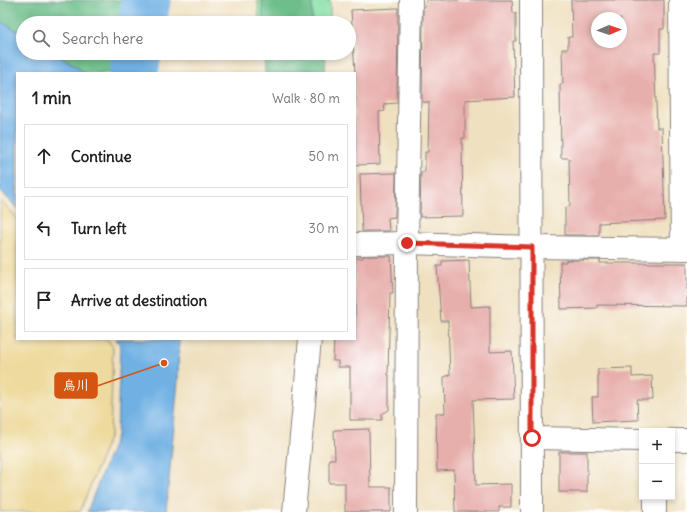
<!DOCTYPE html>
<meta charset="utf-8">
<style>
body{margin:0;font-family:Delius,"Klee One",sans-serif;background:#f6f6f6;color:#202124}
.controls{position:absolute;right:12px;bottom:12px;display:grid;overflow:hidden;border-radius:0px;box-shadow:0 2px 6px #0003}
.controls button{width:36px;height:36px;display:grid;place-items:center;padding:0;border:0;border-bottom:1px solid #e0e0e0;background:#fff;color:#202124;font:20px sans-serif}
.compass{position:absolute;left:591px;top:12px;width:36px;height:36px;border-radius:50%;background:#fff;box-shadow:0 2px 6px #0003;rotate:88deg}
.stop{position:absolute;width:12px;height:12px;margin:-9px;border:3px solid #d93025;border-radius:50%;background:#fff}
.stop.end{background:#d93025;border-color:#fff;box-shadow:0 1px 4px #0008}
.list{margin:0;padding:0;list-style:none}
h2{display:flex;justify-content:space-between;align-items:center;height:52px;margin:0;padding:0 16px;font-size:17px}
h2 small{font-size:13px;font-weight:400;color:#757577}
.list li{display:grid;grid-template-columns:26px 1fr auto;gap:12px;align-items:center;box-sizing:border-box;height:64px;margin:0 8px 8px;padding:0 8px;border:1px solid #e0e0e0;border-radius:0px}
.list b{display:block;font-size:15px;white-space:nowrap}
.list em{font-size:13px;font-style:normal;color:#757577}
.icon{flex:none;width:22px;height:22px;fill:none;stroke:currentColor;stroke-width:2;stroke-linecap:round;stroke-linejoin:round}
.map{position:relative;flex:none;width:687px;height:512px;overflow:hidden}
.search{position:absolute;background:#fff;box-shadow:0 2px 6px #0003;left:16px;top:16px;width:340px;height:44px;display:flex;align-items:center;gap:10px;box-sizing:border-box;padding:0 14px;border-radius:22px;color:#757577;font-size:15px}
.panel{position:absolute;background:#fff;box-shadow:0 2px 6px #0003;left:16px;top:72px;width:340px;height:268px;border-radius:0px}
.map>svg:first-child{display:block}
</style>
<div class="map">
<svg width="687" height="512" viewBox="0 0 687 512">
<rect width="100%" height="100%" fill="#fff"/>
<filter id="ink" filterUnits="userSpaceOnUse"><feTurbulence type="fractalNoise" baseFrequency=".025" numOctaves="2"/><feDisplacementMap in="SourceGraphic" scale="8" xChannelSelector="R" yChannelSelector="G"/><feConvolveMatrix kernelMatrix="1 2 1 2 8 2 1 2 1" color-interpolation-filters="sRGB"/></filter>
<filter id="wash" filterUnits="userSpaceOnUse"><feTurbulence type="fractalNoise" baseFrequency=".012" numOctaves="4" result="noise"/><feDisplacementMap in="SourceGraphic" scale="16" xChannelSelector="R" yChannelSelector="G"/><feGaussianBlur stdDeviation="0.9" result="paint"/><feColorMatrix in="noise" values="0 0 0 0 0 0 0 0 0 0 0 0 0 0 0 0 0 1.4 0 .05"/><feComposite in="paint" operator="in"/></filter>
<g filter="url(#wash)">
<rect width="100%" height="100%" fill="#efe0bf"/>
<polygon fill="#87e0a5" stroke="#548170" points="258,0 330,0 330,23 259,23"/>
<g fill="#6dbe8a" stroke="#487062">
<polygon points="0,0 140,0 137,23 23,23 23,34 0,21"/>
<polygon points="262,0 312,0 312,23 263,23"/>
<polygon points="55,53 133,53 131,73 83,73 79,68"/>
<polygon points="264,53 326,53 325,73 265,73"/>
</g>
<polygon fill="#eeda9e" stroke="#887e6c" points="0,200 17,218 17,339 107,339 113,347 110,435 80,512 0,512"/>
<g fill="#6fb0e3" stroke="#48698f">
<polygon points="0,21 23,34 23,53 55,53 79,68 83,73 17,73 17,208 0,190"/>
<polygon points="116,339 179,339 178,381 166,512 87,512 117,435 120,345"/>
</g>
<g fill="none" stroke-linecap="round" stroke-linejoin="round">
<g stroke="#6fb0e3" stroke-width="49">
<polyline points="142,23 146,0"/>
<polyline points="134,73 137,53"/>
</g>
</g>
<g id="blocks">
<g fill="#e7afac" fill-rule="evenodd">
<polygon points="426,0 512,0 513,13 516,13 516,41 513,41 515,97 465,100 465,138 462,138 463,216 420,217 421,172 425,172 425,152 428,152 429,102 422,102 423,7 425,7"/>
<path d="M 571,0 L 664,0 L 664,29 L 660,29 L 660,53 L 654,53 L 657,128 L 662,128 L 665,220 L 599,223 L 599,235 L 565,235 L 565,209 L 570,205 L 569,158 L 561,158 L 560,84 L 563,84 L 562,49 L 568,49 L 568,37 L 572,37 ZM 597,18 L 621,18 L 621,42 L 597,42 Z"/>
<polygon points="398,8 397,103 384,104 385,111 379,112 380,164 355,165 355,73 351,10"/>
<polygon points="396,173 395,217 388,218 389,231 362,231 360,174"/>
<polygon points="363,256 391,256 393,293 390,293 388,375 389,375 389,410 382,414 382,420 350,420 350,367 338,367 338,361 333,361 334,339 355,339 355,258 363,258"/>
<polygon points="469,260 471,307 490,306 490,352 512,351 514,399 473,400 476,485 511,484 511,507 499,507 499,512 455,512 454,470 437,471 436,413 445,413 444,377 450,375 448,321 441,321 437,266 442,266 442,261"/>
<polygon points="566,260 600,260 600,263 687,263 687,306 597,305 597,308 561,309 560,262 566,262"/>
<polygon points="632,368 632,377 652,376 653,400 637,400 638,420 593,422 592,397 598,397 598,369"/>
<polygon points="369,429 370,487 391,487 391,512 345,512 345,483 329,483 329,459 335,459 334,430"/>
<rect x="559" y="452" width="28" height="40"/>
</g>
</g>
</g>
<g filter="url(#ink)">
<use href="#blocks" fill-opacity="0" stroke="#88817d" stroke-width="1"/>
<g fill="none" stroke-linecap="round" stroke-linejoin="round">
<defs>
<g id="minor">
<polyline points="531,0 532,512"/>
<polyline points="680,0 682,249"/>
<polyline points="355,244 407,243 532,247 687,249"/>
<polyline points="532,438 642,440"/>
<polyline points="672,440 687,440"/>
<polyline points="655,511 655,497"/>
<polyline points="294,512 310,339"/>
<polyline points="406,512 407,243 411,0"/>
</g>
</defs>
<use href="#minor" stroke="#88817d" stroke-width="24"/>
<use href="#minor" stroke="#fff" stroke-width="22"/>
</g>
</g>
<g fill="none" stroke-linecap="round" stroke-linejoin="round" filter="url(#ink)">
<polyline stroke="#d93025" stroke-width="5" points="407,243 532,247 532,438"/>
</g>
<path fill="none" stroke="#d45411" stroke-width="1.5" d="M164 363L97 386"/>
<circle fill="#d45411" stroke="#fff" stroke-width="1.5" cx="164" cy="363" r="4"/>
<rect fill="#d45411" stroke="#d45411" stroke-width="1.5" x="55" y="373" width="42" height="25" rx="4"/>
<g font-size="13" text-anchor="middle" font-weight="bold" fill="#fff">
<text x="76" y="390">烏川</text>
</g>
</svg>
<div class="controls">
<button>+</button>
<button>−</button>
</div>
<svg class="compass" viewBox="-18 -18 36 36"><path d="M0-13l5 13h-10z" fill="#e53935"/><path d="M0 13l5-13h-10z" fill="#757577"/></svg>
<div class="stop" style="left:532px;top:438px"></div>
<div class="stop end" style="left:407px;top:243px"></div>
<div class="search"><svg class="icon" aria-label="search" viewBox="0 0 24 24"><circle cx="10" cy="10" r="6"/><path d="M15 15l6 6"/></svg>Search here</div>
<section class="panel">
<h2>1 min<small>Walk · 80 m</small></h2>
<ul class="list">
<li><svg class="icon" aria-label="ahead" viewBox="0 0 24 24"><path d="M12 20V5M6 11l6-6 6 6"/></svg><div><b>Continue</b></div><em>50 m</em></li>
<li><svg class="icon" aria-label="left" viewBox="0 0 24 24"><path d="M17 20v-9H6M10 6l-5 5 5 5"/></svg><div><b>Turn left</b></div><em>30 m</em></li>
<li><svg class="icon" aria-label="arrive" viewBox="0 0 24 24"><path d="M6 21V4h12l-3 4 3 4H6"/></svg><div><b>Arrive at destination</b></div></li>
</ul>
</section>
</div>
